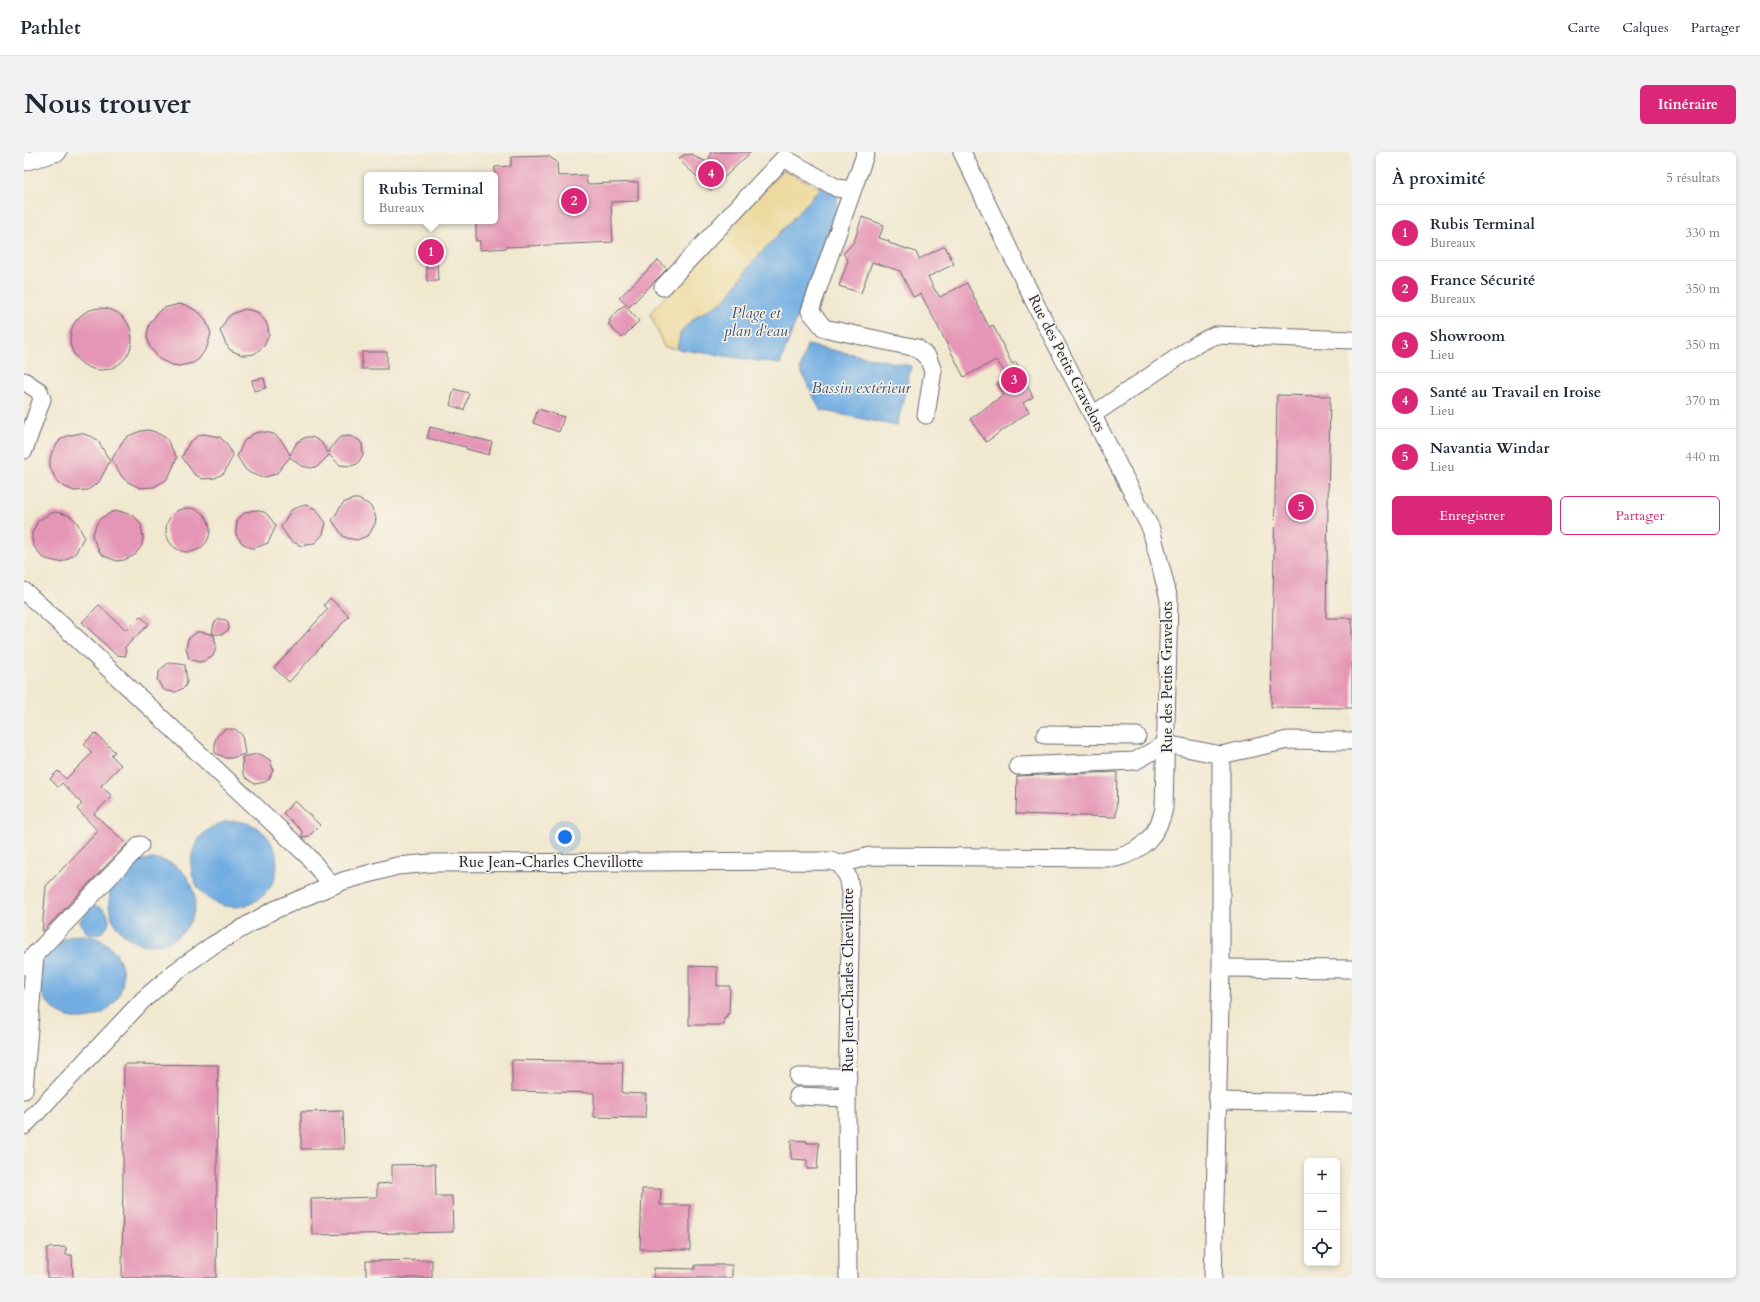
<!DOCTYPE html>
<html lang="fr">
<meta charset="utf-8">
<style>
body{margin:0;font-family:Cardo,serif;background:#f2f2f3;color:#1f2937}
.controls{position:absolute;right:12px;bottom:12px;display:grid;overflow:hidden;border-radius:6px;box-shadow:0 2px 6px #0003}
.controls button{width:36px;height:36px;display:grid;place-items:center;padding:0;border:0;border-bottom:1px solid #e0e1e3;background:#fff;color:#1f2937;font:20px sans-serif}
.you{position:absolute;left:541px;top:685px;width:14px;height:14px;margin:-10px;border:3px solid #fff;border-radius:50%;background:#1a73e8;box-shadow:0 0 0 6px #1a73e833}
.badge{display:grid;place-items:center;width:26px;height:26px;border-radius:50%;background:#db2777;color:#fff;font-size:13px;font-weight:700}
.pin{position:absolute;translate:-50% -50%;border:2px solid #fff;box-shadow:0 1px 4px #0006}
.popup{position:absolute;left:340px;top:20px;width:134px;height:52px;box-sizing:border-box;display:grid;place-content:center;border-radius:6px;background:#fff;filter:drop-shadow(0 1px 3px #0005);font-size:13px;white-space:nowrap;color:#747a83}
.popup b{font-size:15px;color:#1f2937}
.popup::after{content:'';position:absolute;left:50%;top:100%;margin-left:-8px;border:8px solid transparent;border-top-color:#fff}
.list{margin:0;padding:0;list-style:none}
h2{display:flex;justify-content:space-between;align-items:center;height:52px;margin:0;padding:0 16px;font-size:17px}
h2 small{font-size:13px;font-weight:400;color:#747a83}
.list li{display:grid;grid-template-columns:26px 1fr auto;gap:12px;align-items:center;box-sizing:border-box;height:56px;padding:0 16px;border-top:1px solid #e0e1e3}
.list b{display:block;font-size:15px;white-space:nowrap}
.list p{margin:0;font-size:13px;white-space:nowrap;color:#747a83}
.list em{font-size:13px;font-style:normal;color:#747a83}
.actions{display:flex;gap:8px;padding:12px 16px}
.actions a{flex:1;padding:9px 0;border:1px solid #db2777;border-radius:6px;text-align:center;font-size:14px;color:#db2777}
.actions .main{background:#db2777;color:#fff}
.icon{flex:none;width:22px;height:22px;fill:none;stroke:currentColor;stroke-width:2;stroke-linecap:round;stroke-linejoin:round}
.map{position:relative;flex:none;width:1328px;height:1126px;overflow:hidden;border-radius:6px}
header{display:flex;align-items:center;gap:24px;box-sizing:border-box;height:56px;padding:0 20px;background:#fff;border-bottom:1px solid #e0e1e3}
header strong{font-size:19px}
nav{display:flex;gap:22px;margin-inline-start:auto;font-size:14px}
.intro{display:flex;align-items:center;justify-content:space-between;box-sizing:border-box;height:96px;padding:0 24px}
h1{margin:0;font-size:28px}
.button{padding:10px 18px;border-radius:6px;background:#db2777;color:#fff;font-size:14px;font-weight:700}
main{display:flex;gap:24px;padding:0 24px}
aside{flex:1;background:#fff;border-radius:6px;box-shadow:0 2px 6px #0003}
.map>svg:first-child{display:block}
</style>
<header>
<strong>Pathlet</strong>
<nav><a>Carte</a><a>Calques</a><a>Partager</a></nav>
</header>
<div class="intro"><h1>Nous trouver</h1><a class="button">Itinéraire</a></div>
<main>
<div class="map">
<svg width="1328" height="1126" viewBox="0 0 1328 1126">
<rect width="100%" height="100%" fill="#f7f3e8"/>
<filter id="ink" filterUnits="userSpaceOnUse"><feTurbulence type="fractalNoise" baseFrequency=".025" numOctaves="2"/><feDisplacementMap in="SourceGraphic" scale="8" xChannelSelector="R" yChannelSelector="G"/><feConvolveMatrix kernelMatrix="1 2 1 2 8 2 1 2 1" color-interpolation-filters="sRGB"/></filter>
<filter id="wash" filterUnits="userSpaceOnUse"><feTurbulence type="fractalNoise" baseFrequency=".012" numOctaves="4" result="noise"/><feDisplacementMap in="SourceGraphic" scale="16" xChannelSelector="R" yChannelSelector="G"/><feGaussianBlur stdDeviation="0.9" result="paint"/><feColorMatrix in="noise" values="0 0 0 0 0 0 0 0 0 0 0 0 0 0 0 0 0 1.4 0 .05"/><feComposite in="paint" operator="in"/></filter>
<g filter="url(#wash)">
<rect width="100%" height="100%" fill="#f1e8d0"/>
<polygon fill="#eeda9e" stroke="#887e6c" points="759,18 797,36 728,111 700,149 673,164 657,179 653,197 640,195 626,161"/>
<g fill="#71ade2" stroke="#4a688e">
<polygon points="797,36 813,43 813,57 756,212 653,197 657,179 673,164 700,149 728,111"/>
<polygon points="783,193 887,214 873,274 796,258 776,217"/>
<circle cx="210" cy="712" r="43"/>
<circle cx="128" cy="750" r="43"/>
<path d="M 68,754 C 73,754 78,755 82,760 C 95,778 61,796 56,768 Z"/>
<circle cx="57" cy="825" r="42"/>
</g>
<g id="blocks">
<g fill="#e596b6">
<polygon points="687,0 727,0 687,38 654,7 660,3 668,2 673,6 684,10"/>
<polygon points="524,4 533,10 534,24 562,23 563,32 614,30 614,49 587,50 589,90 482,95 482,96 456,98 456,89 452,89 452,69 471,69 471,15 487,14 487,5"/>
<polygon points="838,65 860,73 855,86 865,89 865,91 892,100 895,107 921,94 930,112 904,125 909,135 916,145 943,131 965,175 969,173 988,212 992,210 1009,245 999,251 1005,260 962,290 946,267 980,243 973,231 984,224 972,208 940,225 897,142 889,145 876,119 848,110 837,141 815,134 824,108 819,102 830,90"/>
<polygon points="402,93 412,93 414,129 403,129"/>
<polygon points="634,108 643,117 605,155 595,146"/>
<polygon points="155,152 162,153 176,161 181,167 187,181 183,195 175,207 169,211 155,214 148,213 135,207 126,195 123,184 125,173 134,160 140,156"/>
<polygon points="600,153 615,169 598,186 584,172 586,170 585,168"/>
<circle cx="77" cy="187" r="31"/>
<polygon points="221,157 233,160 242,170 244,176 245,183 240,194 230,202 224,203 218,203 206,198 202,192 196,179 203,166 208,162"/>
<rect x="338" y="200" width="25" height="17"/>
<polygon points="240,226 242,236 230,239 228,228"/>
<polygon points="430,237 445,241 440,258 426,253"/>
<polygon points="1253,243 1306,244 1302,466 1328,466 1328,556 1247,555"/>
<polygon points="514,257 540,265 535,280 509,271"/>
<polygon points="406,275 468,290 465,303 442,297 442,295 403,286"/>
<polygon points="125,278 131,280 142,286 153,306 146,322 142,328 130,335 116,336 104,330 98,325 88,307 98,290 104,284 117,279"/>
<polygon points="235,280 241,280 250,282 258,289 266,303 273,290 282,285 288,285 297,290 304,301 312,289 316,285 326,284 335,288 338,292 339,303 333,312 327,314 316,313 305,303 294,314 288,316 277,314 266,305 252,322 241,325 236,325 226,321 221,317 213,304 220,289 229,282"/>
<polygon points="57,281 69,285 74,289 86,309 75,330 64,338 50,339 37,333 32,328 26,315 26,307 28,300 36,288 43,284"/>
<polygon points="180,282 196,285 203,292 209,304 200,321 191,326 179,327 170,322 158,305 165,291 175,283"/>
<polygon points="329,347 334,347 344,352 348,356 352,366 351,372 346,381 343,384 333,388 323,386 319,384 308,368 319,351"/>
<polygon points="282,353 292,357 302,371 299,382 292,390 288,392 278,394 269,390 265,387 257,375 267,358 277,354"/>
<circle cx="164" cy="378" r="22"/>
<polygon points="230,358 240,360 244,363 252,374 244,391 231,396 227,396 218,391 212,383 212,378 213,369 216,365 220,361"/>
<polygon points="95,359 108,363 113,367 117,373 119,386 118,393 111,403 100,408 93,409 82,405 76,401 68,384 73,371 77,366 88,360"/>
<polygon points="31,360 44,363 50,367 54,372 60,385 51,402 40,409 34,410 22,407 17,404 9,393 8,387 8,381 14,369 25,362"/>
<polygon points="306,446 325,464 265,530 250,516 304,457 300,453"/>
<polygon points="75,453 102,478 116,464 125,472 101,495 102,504 92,503 58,470"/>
<polygon points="195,467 202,468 204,470 205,477 199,482 188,482 190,471"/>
<polygon points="173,480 178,480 190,483 192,494 191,499 189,504 180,509 175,510 165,507 162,496 164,487"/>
<polygon points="144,511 149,511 161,513 163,530 161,535 152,540 142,539 138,536 133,527 136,518"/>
<polygon points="201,577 211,577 218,583 221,602 207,606 202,606 191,601 191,589 193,584"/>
<polygon points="71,581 91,600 87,603 97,613 77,634 88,644 70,662 103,692 18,780 22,734 74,679 53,657 58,652 38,631 34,635 26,627 34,619 42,627 68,601 60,592"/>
<polygon points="234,602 238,603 246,608 249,618 245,627 241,630 231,632 222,626 219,621 218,605"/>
<polygon points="1093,620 1092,665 992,662 993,624"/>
<polygon points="271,649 296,673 285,684 278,685 278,679 259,661"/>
<polygon points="665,814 693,815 693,834 706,834 705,862 703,862 703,866 700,866 700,873 665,873"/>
<polygon points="488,908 599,910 598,941 622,942 621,966 570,965 570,941 488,939"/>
<polygon points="100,912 194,913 192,1126 98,1126"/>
<polygon points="319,959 320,997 277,997 277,960"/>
<polygon points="767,988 783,989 783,991 795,991 793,1017 783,1017 783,1008 767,1007"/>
<polygon points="411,1012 412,1044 428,1044 429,1080 288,1083 287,1047 353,1045 353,1032 368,1031 368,1013"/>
<polygon points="618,1037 637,1037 636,1053 666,1053 666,1098 616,1097"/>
<polygon points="42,1095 42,1103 48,1103 49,1126 23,1126 23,1096"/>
<polygon points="408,1108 408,1126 342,1126 342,1109"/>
<polygon points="671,1113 708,1113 708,1126 630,1126 630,1116 671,1117"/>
</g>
</g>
</g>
<g filter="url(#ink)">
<use href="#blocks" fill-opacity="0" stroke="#6a676f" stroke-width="1"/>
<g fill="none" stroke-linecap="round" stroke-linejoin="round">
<defs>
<g id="minor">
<polyline points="842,0 786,159 800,176 893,196 904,206 909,219 902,263"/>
<polyline points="0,10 34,0"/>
<polyline points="639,135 760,6 813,36 828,38"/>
<polyline points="0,229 15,239 18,247 0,298"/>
<polyline points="1070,262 1173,192 1191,183 1328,188"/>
<polyline points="0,439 49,483 284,704 308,734"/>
<polyline points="1021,583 1113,584"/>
<polyline points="1197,603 1264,588 1328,589"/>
<polyline points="994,614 1111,609 1142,592 1197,603 1197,816 1189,1126"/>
<path d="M 816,712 L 846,704 L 1092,706 C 1117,700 1135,682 1140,656 L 1145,447 L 1127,377 L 1010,149 L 938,0"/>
<polyline points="0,814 116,693"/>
<polyline points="1197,816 1328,817"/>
<polyline points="774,925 824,925"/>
<polyline points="0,938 11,802"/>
<polyline points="774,944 823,946"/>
<polyline points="1193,949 1328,951"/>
<polyline points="0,974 119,848 151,820 189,793 248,759 319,729 373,714 408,711 806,709 816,712 824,725 827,740 823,946 824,1126"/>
</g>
</defs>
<use href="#minor" stroke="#6a676f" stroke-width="19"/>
<use href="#minor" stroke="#fff" stroke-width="17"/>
</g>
</g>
<g text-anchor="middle" stroke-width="3" stroke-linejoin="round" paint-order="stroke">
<g font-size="15" fill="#22223b" stroke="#f7f3e8">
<text transform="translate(1043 211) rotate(63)" y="5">Rue des Petits Gravelots</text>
<text transform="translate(1143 525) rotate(-90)" y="5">Rue des Petits Gravelots</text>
<text x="527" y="715">Rue Jean-Charles Chevillotte</text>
<text transform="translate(824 828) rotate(-90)" y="5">Rue Jean-Charles Chevillotte</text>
</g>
<g font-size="16" font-style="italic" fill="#3e5375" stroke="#f7f3e8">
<text x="732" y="166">Plage et<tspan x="732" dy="18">plan d'eau</tspan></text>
<text x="837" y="241">Bassin extérieur</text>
</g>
</g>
</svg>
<div class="controls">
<button>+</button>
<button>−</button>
<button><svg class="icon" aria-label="locate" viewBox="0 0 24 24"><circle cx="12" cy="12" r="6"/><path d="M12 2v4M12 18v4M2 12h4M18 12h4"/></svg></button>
</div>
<div class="you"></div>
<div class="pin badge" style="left:407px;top:100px">1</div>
<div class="popup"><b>Rubis Terminal</b>Bureaux</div>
<div class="pin badge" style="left:550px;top:49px">2</div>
<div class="pin badge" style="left:990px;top:228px">3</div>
<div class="pin badge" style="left:687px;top:22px">4</div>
<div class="pin badge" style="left:1277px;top:355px">5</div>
</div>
<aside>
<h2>À proximité<small>5 résultats</small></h2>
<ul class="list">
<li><span class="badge">1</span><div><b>Rubis Terminal</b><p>Bureaux</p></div><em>330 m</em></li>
<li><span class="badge">2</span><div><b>France Sécurité</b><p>Bureaux</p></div><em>350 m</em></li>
<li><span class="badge">3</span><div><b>Showroom</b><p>Lieu</p></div><em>350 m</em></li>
<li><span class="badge">4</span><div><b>Santé au Travail en Iroise</b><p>Lieu</p></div><em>370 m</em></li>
<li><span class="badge">5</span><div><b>Navantia Windar</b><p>Lieu</p></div><em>440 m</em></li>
</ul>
<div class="actions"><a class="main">Enregistrer</a><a>Partager</a></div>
</aside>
</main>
